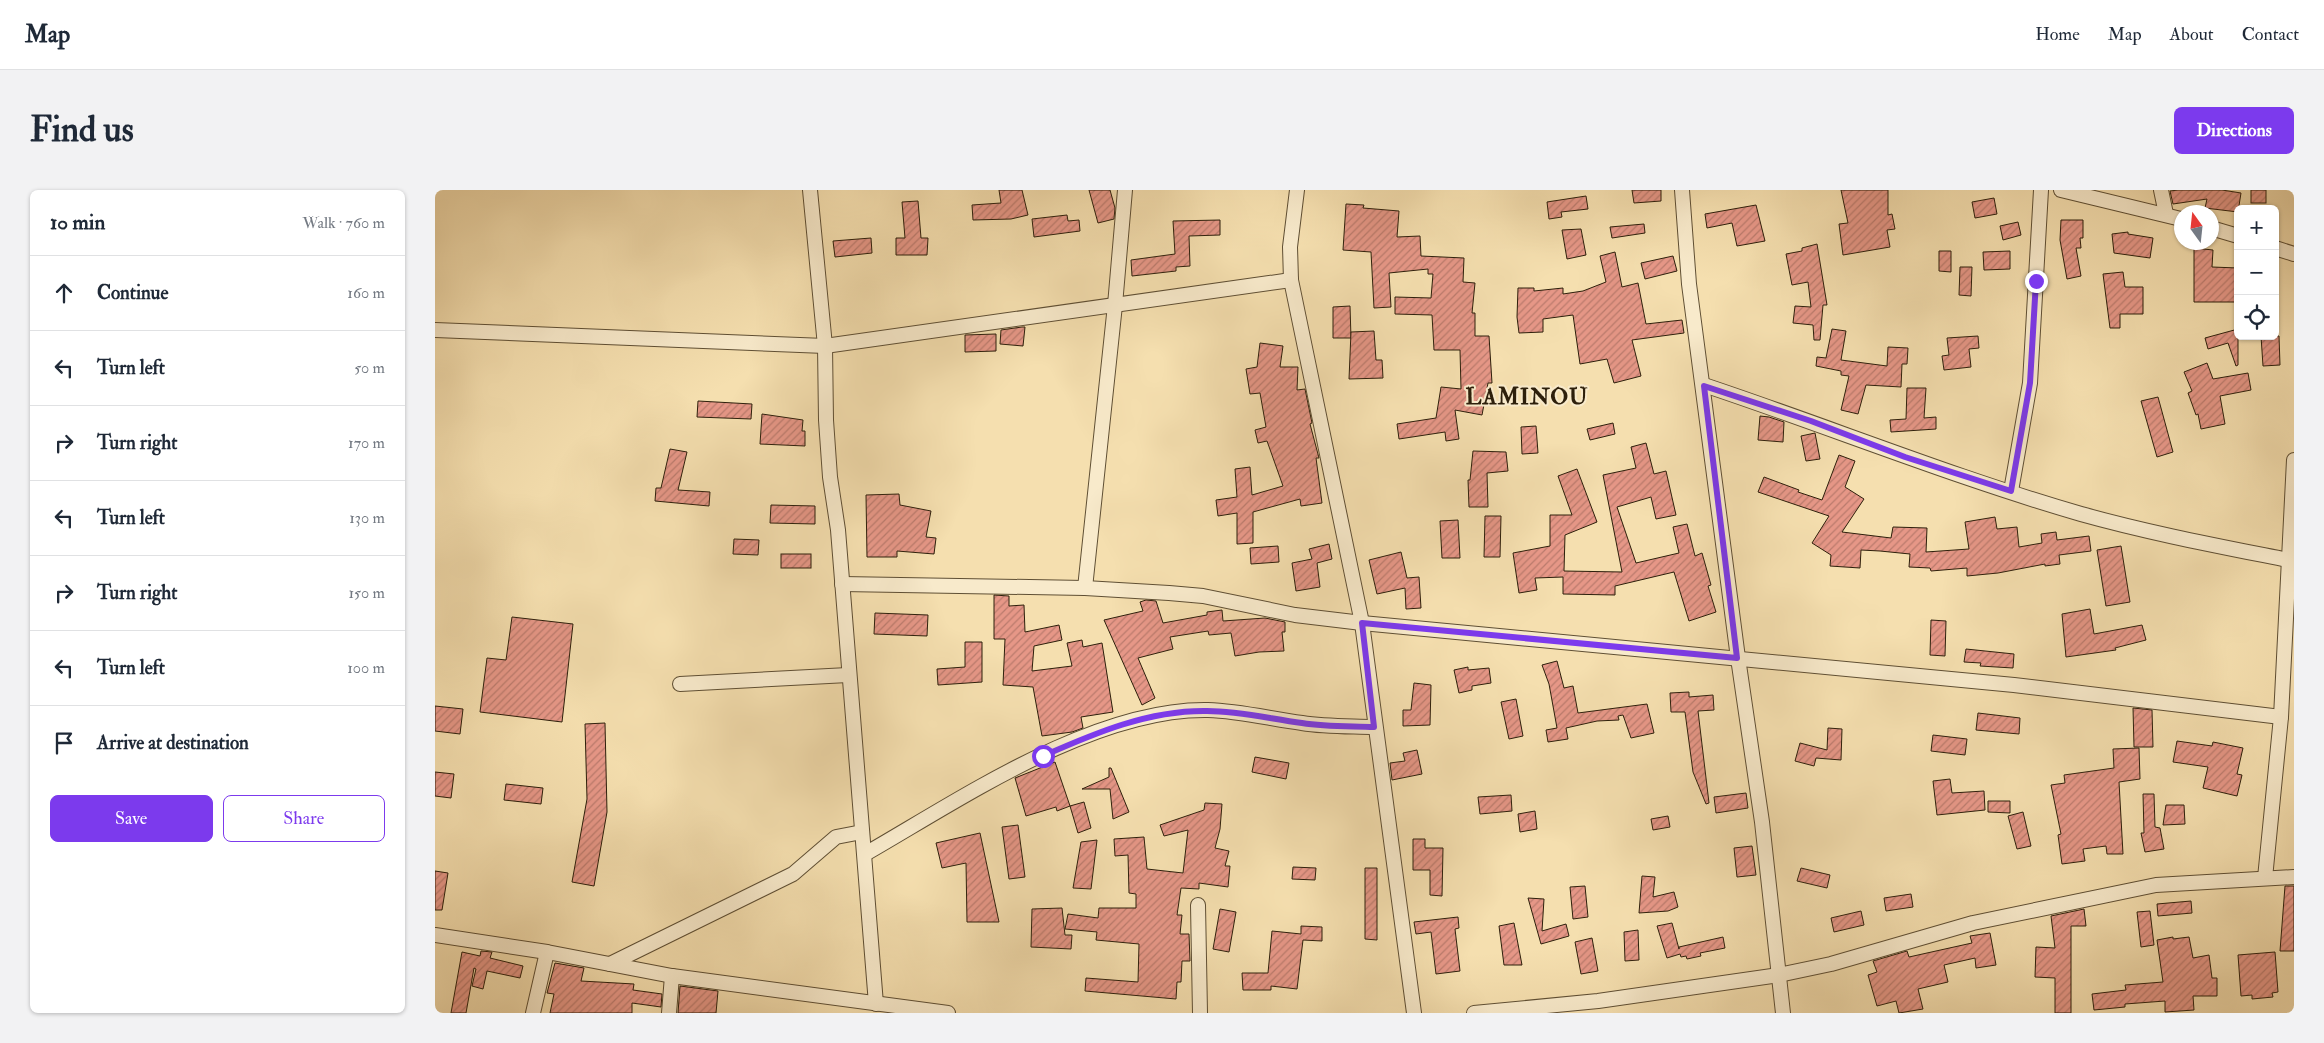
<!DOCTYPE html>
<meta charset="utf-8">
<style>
body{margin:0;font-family:"IM FELL Double Pica",serif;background:#f2f2f3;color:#1f2937}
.controls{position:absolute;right:15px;top:15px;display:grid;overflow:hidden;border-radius:8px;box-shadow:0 1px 4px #0004}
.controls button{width:45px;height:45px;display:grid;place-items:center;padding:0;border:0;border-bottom:1px solid #e0e1e3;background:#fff;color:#1f2937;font:25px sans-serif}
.compass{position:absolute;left:1739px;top:15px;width:45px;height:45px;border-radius:50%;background:#fff;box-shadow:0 1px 4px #0004;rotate:345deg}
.stop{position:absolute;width:15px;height:15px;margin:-11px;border:4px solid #7c3aed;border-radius:50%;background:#fff}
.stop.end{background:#7c3aed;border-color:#fff;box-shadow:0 1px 5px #0008}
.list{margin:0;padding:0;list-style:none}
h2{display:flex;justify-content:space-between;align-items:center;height:65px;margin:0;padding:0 20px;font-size:21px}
h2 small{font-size:16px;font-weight:400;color:#747a83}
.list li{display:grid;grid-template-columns:32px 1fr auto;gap:15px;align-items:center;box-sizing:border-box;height:75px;padding:0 20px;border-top:1px solid #e0e1e3}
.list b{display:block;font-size:19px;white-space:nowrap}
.list em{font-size:16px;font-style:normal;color:#747a83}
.actions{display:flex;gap:10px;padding:15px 20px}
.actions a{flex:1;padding:11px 0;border:1px solid #7c3aed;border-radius:8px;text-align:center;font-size:18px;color:#7c3aed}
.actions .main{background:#7c3aed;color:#fff}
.icon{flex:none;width:28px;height:28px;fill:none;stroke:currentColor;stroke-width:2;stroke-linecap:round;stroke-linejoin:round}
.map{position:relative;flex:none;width:1859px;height:823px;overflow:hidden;border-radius:8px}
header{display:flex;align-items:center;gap:30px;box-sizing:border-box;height:70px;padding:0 25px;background:#fff;border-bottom:1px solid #e0e1e3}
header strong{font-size:24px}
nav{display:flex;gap:28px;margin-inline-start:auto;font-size:18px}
.intro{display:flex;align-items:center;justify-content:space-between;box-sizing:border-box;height:120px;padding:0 30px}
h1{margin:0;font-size:35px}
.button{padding:12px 22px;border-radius:8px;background:#7c3aed;color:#fff;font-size:18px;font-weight:700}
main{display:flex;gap:30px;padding:0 30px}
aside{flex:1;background:#fff;border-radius:8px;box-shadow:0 1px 4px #0004}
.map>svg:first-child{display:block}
</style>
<header>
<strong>Map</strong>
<nav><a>Home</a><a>Map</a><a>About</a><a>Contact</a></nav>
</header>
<div class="intro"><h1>Find us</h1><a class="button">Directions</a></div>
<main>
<aside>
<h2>10 min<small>Walk · 760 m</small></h2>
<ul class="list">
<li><svg class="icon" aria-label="ahead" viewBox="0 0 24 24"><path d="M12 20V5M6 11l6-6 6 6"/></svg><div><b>Continue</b></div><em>160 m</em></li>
<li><svg class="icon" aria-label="left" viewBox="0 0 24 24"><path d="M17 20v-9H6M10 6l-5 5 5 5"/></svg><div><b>Turn left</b></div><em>50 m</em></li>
<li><svg class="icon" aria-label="right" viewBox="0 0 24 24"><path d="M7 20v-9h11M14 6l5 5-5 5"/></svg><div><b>Turn right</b></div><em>170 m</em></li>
<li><svg class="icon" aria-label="left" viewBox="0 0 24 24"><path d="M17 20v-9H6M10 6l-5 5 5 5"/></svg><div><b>Turn left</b></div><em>130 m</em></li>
<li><svg class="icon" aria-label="right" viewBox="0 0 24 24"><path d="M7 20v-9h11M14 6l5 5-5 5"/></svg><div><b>Turn right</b></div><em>150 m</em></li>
<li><svg class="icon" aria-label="left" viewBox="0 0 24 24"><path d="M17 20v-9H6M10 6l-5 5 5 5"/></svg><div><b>Turn left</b></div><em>100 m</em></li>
<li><svg class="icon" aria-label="arrive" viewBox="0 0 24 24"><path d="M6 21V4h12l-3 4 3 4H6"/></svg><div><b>Arrive at destination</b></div></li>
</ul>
<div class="actions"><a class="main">Save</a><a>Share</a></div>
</aside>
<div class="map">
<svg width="1859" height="823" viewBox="0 0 1859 823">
<defs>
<pattern id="building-hatch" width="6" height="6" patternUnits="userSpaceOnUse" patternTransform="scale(1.25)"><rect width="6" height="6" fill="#e69787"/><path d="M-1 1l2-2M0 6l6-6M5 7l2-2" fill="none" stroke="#bb7b6d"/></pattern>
</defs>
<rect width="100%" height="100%" fill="#f5dfaf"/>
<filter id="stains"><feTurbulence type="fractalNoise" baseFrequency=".004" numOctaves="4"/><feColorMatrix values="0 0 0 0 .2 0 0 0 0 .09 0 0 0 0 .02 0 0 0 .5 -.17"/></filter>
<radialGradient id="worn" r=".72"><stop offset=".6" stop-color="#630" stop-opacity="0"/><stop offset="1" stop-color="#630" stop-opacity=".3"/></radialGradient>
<g fill="url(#building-hatch)" stroke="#2d1f0b">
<polygon points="564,0 587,0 593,25 576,29 538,30 537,15 566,13"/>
<polygon points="654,0 675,0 680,18 679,29 663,33"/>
<polygon points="1197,0 1226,0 1226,11 1199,13"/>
<polygon points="1406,0 1453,0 1453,25 1457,24 1460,39 1452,40 1455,57 1408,65 1404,34 1413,33"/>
<polygon points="1743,0 1787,0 1806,3 1803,22 1770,18 1772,9 1738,14 1735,1"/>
<rect x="1816" y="0" width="15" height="13"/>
<polygon points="1151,6 1153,19 1126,22 1127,27 1114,29 1112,12"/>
<polygon points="1559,8 1562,24 1540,28 1537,12"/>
<polygon points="483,11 486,48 493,48 492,65 461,65 461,48 470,48 467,12"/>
<polygon points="911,14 929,15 928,18 964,21 962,47 985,46 986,66 1029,68 1028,92 1040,93 1037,123 1040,123 1040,146 1054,146 1057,193 1053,193 1047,225 1020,220 1024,249 1011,251 1010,242 964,249 962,234 1001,228 1006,197 1026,199 1025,160 999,160 997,125 960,124 960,107 996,108 998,84 993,84 993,79 954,83 956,117 939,118 936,62 908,60"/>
<polygon points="1321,15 1330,51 1302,56 1297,33 1272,38 1270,24"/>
<polygon points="632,25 633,31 644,30 645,41 599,47 597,29"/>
<polygon points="785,30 785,45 754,46 755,76 741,77 741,81 697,86 696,70 740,64 738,31"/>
<polygon points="1626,30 1648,30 1648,48 1645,48 1646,58 1641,58 1646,86 1632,89 1625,50"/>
<polygon points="1583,32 1586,45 1568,50 1565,36"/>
<polygon points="1209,34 1210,43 1177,48 1175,37"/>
<polygon points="1146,39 1151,65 1132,69 1127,40"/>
<polygon points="1693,42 1693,44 1718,48 1715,68 1679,63 1677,44"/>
<polygon points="436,48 437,63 400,67 398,51"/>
<polygon points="1382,54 1392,115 1388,115 1385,150 1379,150 1378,135 1358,133 1360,116 1376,117 1373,92 1357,95 1351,64 1367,61 1367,58"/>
<polygon points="1759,58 1778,60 1777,77 1803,78 1803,112 1759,112"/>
<polygon points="1504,61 1516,61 1516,82 1504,81"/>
<polygon points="1575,61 1575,79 1549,80 1548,62"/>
<polygon points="1180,62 1187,97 1203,93 1211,134 1247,130 1249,143 1197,150 1206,186 1179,193 1172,169 1145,174 1138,125 1108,129 1108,142 1084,143 1082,127 1083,98 1099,98 1099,101 1128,98 1128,104 1148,101 1171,92 1165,66"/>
<polygon points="1238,66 1242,81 1210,89 1206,73"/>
<polygon points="1525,77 1537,77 1536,106 1524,105"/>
<polygon points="1688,82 1690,97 1708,97 1708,124 1685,124 1685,138 1675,138 1668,84"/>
<polygon points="915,116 916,148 898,148 898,117"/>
<polygon points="587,137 590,137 588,156 565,154 566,140"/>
<polygon points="1397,139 1411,141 1406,170 1452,176 1453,157 1473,158 1472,174 1467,174 1466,197 1431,195 1423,224 1406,220 1414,186 1406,185 1406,181 1381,176 1382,167 1391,168"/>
<polygon points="1803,139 1803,175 1801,176 1793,153 1773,159 1770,148"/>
<polygon points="939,141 941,170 947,170 948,188 914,189 916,142"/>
<polygon points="561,144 561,161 530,162 530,145"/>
<polygon points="1543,146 1544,158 1534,159 1536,177 1509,180 1507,166 1514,165 1512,148"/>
<polygon points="1826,146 1844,146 1845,175 1828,176"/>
<polygon points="825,153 848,156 845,177 863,177 862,200 870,199 877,233 875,234 884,268 881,268 887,313 866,316 865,309 818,322 818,353 802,354 802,323 783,326 781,310 802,307 800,279 815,277 817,305 848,296 832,251 823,253 820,240 831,237 825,203 815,204 811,179 822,177"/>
<polygon points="1772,173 1778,189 1813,183 1816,200 1785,206 1790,234 1766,239 1763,224 1761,225 1753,203 1757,201 1749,182"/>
<polygon points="1472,198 1491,198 1489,228 1501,227 1501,239 1456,242 1455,230 1471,229"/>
<polygon points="1723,207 1738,262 1722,267 1706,211"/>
<polygon points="263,211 317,214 316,229 262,227"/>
<polygon points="327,224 368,230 367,241 370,241 370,256 325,254"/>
<polygon points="1325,226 1334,227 1349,232 1348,252 1323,250"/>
<polygon points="1178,233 1180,244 1155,250 1152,239"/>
<polygon points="1101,236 1103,263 1087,264 1086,237"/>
<polygon points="1380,243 1385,269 1371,271 1366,246"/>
<polygon points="1211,253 1219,284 1231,281 1241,325 1221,329 1216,307 1182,317 1201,373 1244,363 1238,337 1252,334 1260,366 1267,363 1276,395 1273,396 1281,422 1254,431 1239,382 1180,396 1180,405 1128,404 1128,387 1100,388 1102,400 1084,403 1078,363 1115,356 1115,325 1137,325 1123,286 1142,279 1162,332 1130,345 1129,381 1187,382 1168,285 1201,278 1196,257"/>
<polygon points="235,259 252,262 243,300 275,302 274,316 220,311 221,298 226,298"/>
<polygon points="1038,261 1071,262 1073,281 1052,283 1053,317 1034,317 1033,290 1035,290"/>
<polygon points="1404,265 1420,271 1410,297 1429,309 1407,342 1456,348 1458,337 1492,338 1491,362 1534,359 1530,332 1560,327 1562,339 1582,337 1584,357 1607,353 1606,344 1621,342 1622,350 1654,346 1656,361 1624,365 1625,374 1610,376 1610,374 1563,383 1532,386 1532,378 1496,381 1495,378 1474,377 1475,364 1445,361 1426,360 1425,378 1395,376 1396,365 1377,353 1394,326 1323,302 1329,287 1364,300 1363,302 1387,310"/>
<polygon points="464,304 465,315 496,321 491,347 501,348 499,364 462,361 462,367 432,367 431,305"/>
<polygon points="336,315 380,316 380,334 335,333"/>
<polygon points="1050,326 1066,326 1065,367 1049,367"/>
<polygon points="1023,330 1025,368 1007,368 1005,331"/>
<polygon points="299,349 324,350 323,365 298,364"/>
<polygon points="894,354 897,369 882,373 885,397 861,401 857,373 877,369 874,359"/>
<polygon points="843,356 844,372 816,374 815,358"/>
<polygon points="1686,356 1695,412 1671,416 1662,360"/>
<polygon points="966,362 972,388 984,387 986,418 971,419 970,398 942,404 934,370"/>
<rect x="346" y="364" width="30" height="14"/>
<polygon points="559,405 574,406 574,416 589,415 590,442 624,435 627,450 599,456 597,481 637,476 632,453 647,450 648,457 667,453 678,522 646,527 648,538 637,542 607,546 598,497 568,495 570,449 559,449"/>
<polygon points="711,410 721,411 728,433 772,425 772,422 787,420 788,431 830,428 850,432 850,442 847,442 849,461 824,462 800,466 796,443 774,445 773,441 735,447 738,459 703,468 720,508 707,515 669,430 708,421 705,412"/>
<polygon points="1655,419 1659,444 1707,435 1711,450 1680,458 1681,460 1631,467 1627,424"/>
<polygon points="440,423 493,425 492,446 439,444"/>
<polygon points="77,427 138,434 127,532 45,522 52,468 71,470"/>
<polygon points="1496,430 1511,431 1510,466 1495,465"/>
<polygon points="530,452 547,452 547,492 503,495 502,479 530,477"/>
<polygon points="1531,459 1579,464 1578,478 1545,476 1546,473 1529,472"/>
<polygon points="1122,471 1129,498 1138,496 1143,523 1212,514 1219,543 1196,548 1188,525 1183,526 1184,530 1162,531 1131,538 1133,549 1113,552 1111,540 1122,538 1114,494 1107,475"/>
<polygon points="1033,477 1033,480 1054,478 1056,493 1037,496 1037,500 1024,503 1019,480"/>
<polygon points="979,493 996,495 995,535 968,536 968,520 976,520"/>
<polygon points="1254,502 1254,507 1278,505 1279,520 1263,521 1274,613 1271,614 1258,582 1250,522 1236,522 1235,503"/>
<polygon points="1081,509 1088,546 1074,549 1066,512"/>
<polygon points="0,516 28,519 25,544 0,541"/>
<polygon points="1698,518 1717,520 1718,557 1699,557"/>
<polygon points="1543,523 1585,528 1584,544 1541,540"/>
<polygon points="170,533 172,622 159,696 137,692 152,609 150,534"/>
<polygon points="1393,538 1407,539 1406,570 1381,568 1379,576 1360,571 1365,553 1392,560"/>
<polygon points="1498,545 1532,549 1530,565 1496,561"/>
<polygon points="1742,551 1777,556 1778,552 1808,558 1802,584 1807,585 1802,606 1768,598 1773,577 1738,572"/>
<polygon points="1704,558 1705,589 1684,592 1688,664 1672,664 1671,656 1648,659 1650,671 1627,674 1623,645 1626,644 1616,595 1630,593 1629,585 1679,578 1678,559"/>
<polygon points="982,560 987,584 957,590 955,573 970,571 968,563"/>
<polygon points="820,567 854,573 851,589 817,582"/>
<polygon points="620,572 635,616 622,621 621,617 591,626 580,588"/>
<polygon points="674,578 676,578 694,622 678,629 675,599 647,599 674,587"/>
<polygon points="0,582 19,584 16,608 0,606"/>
<polygon points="1515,589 1517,603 1549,601 1550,620 1502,625 1498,591"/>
<polygon points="71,594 108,598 106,614 69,610"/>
<polygon points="1311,603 1313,618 1281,623 1279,607"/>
<polygon points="1708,604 1719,604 1720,637 1725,638 1729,659 1710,662 1706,643 1709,643"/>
<polygon points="1076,605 1077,621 1045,624 1043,607"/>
<polygon points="1553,611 1575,611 1575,623 1553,622"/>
<polygon points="649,612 656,638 643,643 635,616"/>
<polygon points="770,613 787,614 785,639 780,658 794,661 790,676 795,676 793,697 764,693 764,699 746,698 742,725 747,725 745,744 754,744 755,771 747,771 746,792 742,792 741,809 650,801 651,788 703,792 704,754 661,750 662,742 630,739 633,724 663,728 664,718 701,718 701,704 694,703 693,665 680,666 679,649 709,647 712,679 748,683 753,640 729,646 725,635 769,620"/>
<polygon points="1731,615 1749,615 1750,634 1728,635"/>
<polygon points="1100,621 1102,639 1085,642 1083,624"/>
<polygon points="1588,622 1596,656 1582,659 1573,626"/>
<polygon points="1233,626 1235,637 1218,640 1216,629"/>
<polygon points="583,635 590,687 574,689 567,637"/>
<polygon points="545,643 564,732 532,732 531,673 507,678 501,653"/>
<polygon points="978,649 990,649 990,658 1008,658 1007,706 995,705 995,680 978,680"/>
<polygon points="662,650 656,699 638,698 646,652"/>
<polygon points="1317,656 1321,685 1302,687 1299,658"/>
<polygon points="858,677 881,678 880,690 857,689"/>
<polygon points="930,678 942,678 942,750 930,749"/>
<polygon points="1366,678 1395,685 1392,698 1362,691"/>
<polygon points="0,681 13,683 7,720 0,720"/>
<polygon points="1207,686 1220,687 1218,707 1239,702 1243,717 1233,721 1204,723"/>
<polygon points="1150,696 1153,727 1138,729 1135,697"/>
<polygon points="1850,696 1859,696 1859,761 1845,761"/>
<polygon points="1476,704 1478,717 1451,721 1449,708"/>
<polygon points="1093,708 1109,709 1107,741 1131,734 1134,746 1106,754"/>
<polygon points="1756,711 1757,723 1723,726 1722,714"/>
<polygon points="627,718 630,745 637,745 636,759 596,757 597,719"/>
<polygon points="785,719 801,722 794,762 778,759"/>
<polygon points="1649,719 1651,736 1636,736 1636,823 1620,823 1620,788 1600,787 1601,757 1620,758 1616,726"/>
<polygon points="1426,721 1429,735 1399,742 1396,728"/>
<polygon points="1715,721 1719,755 1706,757 1702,722"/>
<polygon points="1023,727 1024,738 1020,739 1025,781 1001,784 996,742 981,744 979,732"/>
<polygon points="1079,733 1087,775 1069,775 1064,736"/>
<polygon points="1237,733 1244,759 1244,757 1288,747 1290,758 1265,763 1266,766 1252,769 1251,766 1246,767 1245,764 1232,768 1222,736"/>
<polygon points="866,736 887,737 887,751 868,750 862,799 836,796 836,800 808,800 807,783 833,783 837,741 866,744"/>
<polygon points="1203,740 1204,770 1190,771 1189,742"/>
<polygon points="1555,743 1561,775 1541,778 1540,768 1509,775 1513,792 1483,799 1488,819 1464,823 1461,811 1442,816 1433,785 1442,782 1438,771 1472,761 1474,767 1537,753 1535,746"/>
<polygon points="1738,747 1738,749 1754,747 1758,768 1774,765 1777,788 1782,788 1782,806 1758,806 1759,820 1730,822 1730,811 1690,814 1690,817 1659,820 1657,804 1691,800 1690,795 1728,792 1722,750"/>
<polygon points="1157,748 1163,781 1146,784 1140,752"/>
<polygon points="46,761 57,762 55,768 88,776 85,788 52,781 48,799 37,796 41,779 39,778 31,823 16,823 27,762 45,766"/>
<polygon points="1840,762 1843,802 1837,803 1838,807 1817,809 1817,805 1806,806 1803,765"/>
<polygon points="120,773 149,778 146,791 199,794 198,800 227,804 226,817 197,813 197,823 115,823 119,804 112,803"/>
<polygon points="245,796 283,801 281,823 243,823"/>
</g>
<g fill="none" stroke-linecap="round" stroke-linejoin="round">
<defs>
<g id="minor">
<polyline points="375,0 390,156 391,230 395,287 403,340 441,814"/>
<polyline points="862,0 855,57 856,90 927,433 979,823"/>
<polyline points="1247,0 1254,94 1303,468 1327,632 1348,823"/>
<polyline points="1626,0 1746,29"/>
<polyline points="1726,0 1731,24"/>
<polyline points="1776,38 1803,46"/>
<polyline points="1840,58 1859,64"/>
<polyline points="0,140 390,156 856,90"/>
<path d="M 1269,195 C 1395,237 1518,287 1646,324 C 1714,343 1783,356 1853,370"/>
<polyline points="1576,301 1595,193 1606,0"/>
<polyline points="407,394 650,398 734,403 768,406 860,425 927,433 1579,495 1846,527"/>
<polyline points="650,398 680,115 690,0"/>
<polyline points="245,494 413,485"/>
<path d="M 430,664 C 526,609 659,518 773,520 C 805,521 836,529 867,533 C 891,537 916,536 939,537"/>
<polyline points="1830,688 1846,527 1859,270"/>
<polyline points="763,715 765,823"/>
<polyline points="0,745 112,762 237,786 513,823"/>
<polyline points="175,774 358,684 401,647 427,642"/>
<polyline points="98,823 112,762"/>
<polyline points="234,823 237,786"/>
<polyline points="1039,823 1163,811 1344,785 1396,774 1538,733 1721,695 1859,687"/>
</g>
</defs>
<use href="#minor" stroke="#5f4f34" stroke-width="16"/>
<use href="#minor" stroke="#f8eacb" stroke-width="14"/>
</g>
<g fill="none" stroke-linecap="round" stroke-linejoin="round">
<path stroke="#7c3aed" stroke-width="6" d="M 608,566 C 660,543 714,520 772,521 C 804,521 836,529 867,533 C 891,537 915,536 939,537 L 927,433 L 1302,468 L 1269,196 L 1376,231 L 1470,267 L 1576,301 L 1595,193 L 1601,91"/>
</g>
<g text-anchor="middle" stroke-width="4" stroke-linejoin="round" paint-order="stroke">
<g font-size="22" font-weight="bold" letter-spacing="1" fill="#2d1f0b" stroke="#f8eacb">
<text x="1092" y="214">LAMINOU</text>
</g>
</g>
<rect width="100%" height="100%" filter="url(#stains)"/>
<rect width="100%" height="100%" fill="url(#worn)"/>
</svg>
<div class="controls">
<button>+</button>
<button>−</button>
<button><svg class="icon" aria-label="locate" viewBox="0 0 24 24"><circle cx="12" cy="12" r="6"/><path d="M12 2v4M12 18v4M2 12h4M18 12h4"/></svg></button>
</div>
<svg class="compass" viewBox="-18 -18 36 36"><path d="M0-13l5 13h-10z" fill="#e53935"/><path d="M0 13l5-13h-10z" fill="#747a83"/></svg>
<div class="stop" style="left:608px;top:566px"></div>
<div class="stop end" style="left:1601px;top:91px"></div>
</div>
</main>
